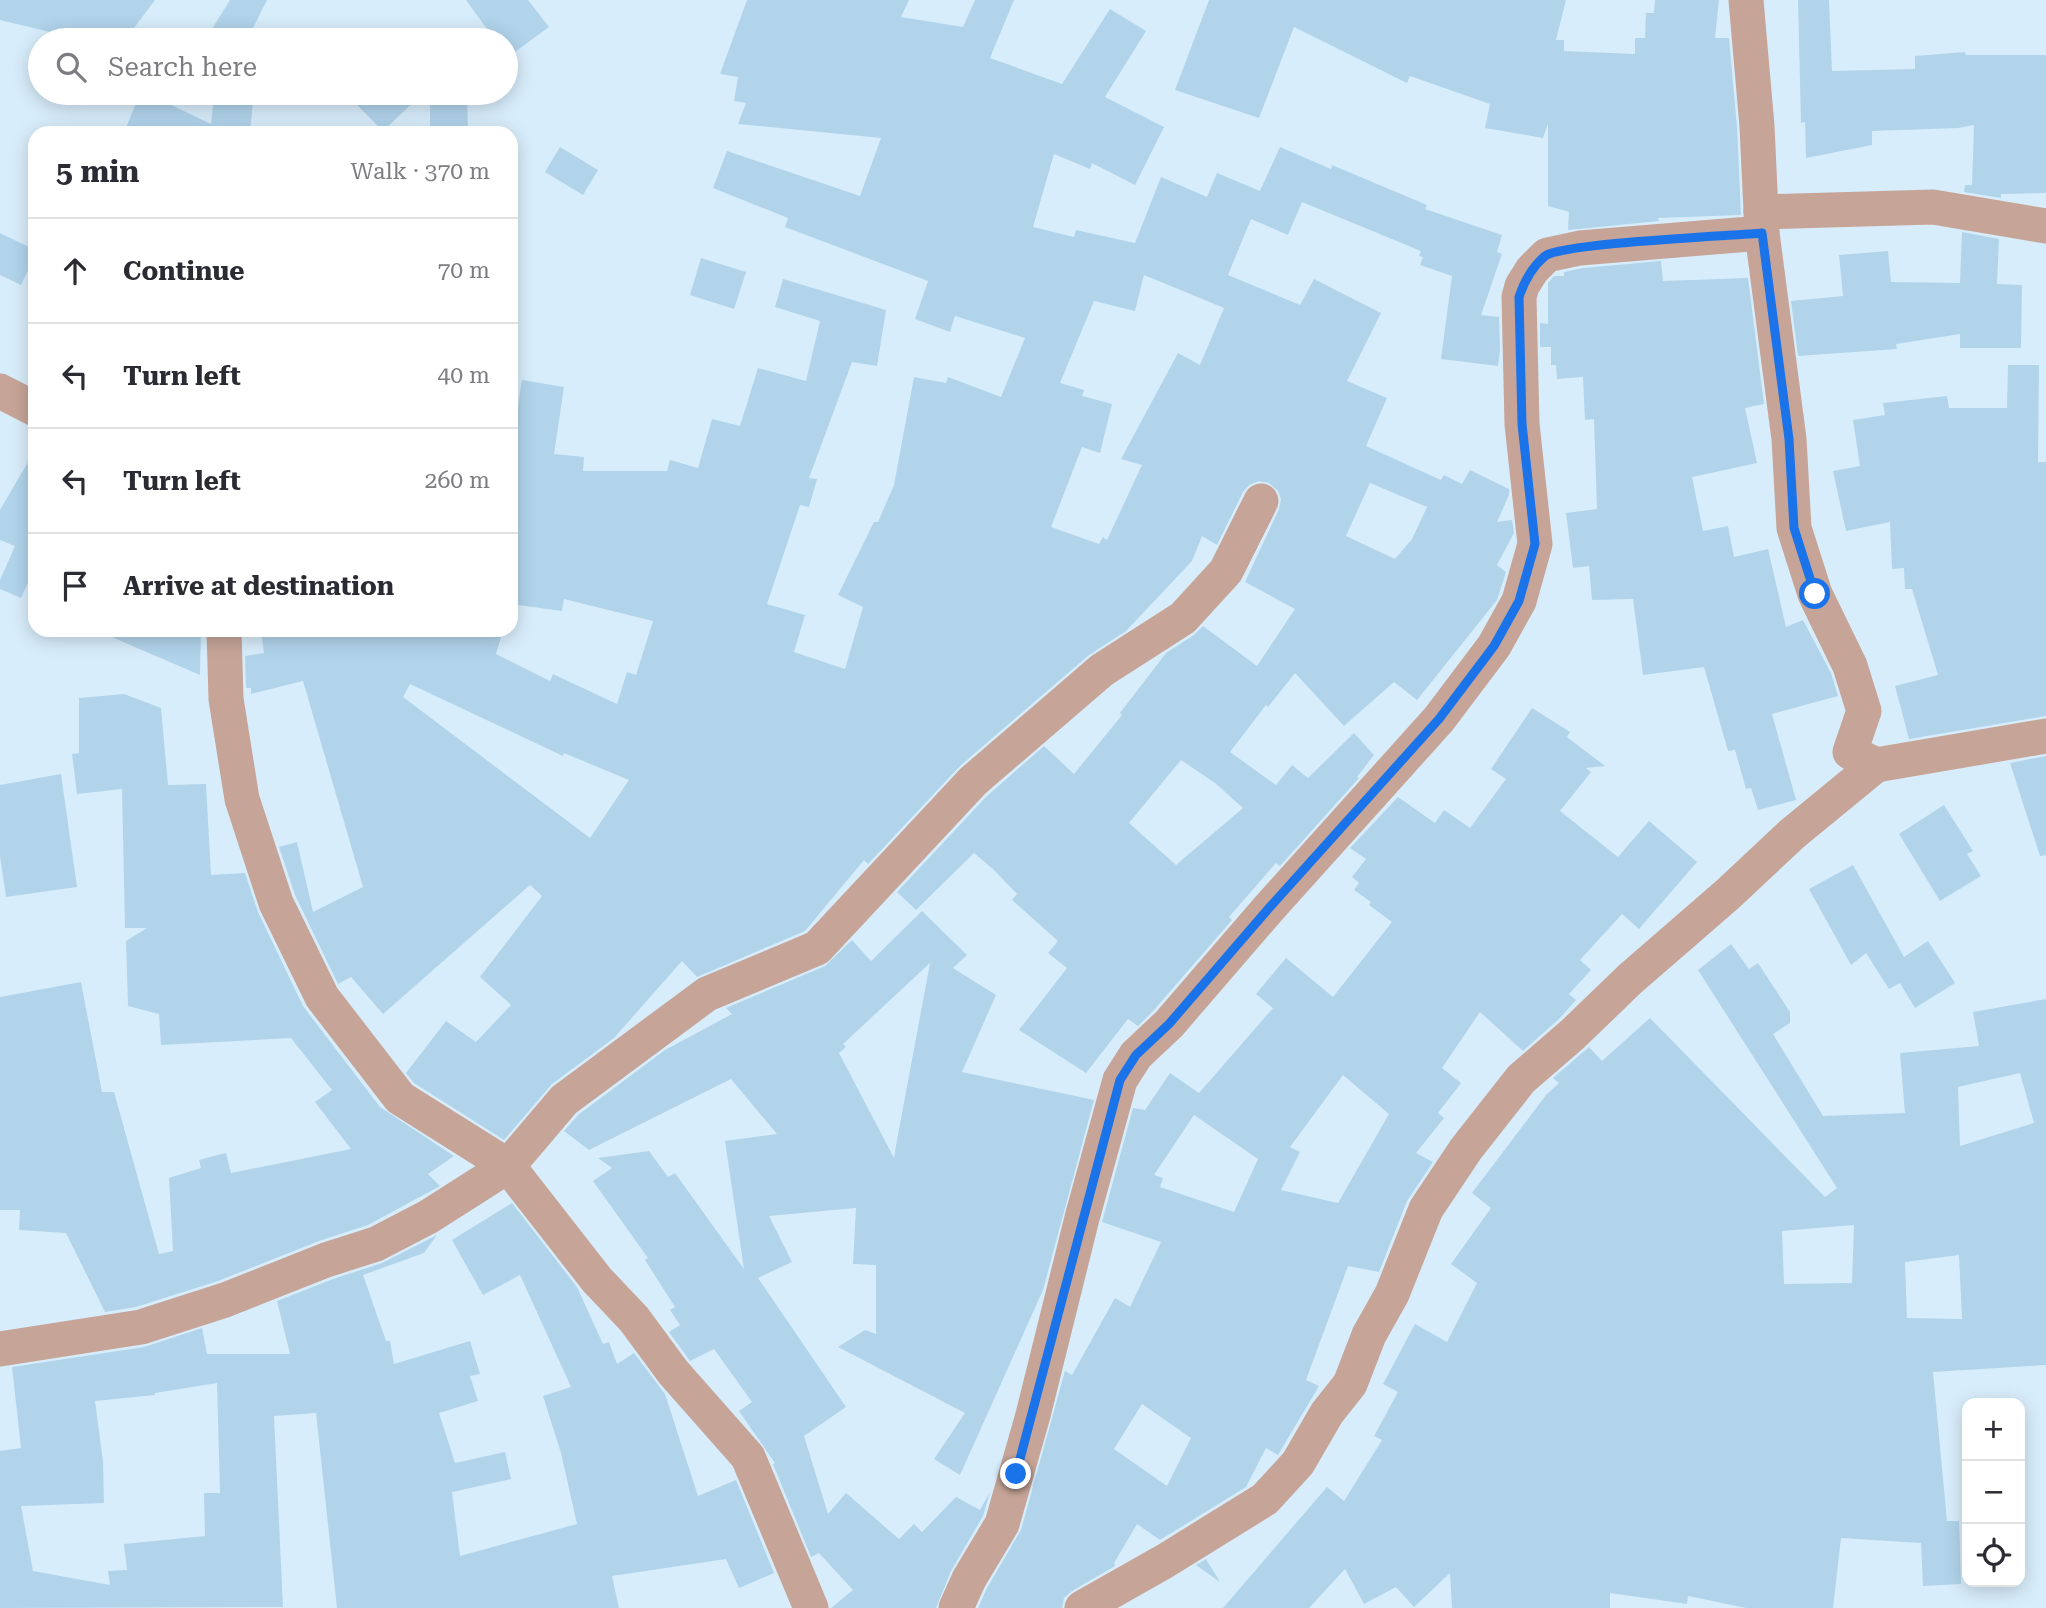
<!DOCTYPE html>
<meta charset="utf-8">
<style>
body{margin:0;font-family:"Roboto Serif",serif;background:#f7f7f7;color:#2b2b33}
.controls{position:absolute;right:21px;bottom:21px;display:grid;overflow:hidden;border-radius:14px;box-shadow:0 4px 18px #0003}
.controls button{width:63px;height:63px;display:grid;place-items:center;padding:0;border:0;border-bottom:2px solid #e1e1e2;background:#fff;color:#2b2b33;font:35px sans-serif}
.stop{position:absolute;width:21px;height:21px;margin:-16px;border:5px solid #1a73e8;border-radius:50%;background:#fff}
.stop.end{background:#1a73e8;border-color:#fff;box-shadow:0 2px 7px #0008}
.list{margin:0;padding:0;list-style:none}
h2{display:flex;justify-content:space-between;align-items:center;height:91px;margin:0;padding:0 28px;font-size:30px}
h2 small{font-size:23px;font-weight:400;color:#7c7c81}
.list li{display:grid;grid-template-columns:46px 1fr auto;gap:21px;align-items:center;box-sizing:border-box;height:105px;padding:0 28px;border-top:2px solid #e1e1e2}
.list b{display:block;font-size:26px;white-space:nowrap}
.list em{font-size:23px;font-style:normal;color:#7c7c81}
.icon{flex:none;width:38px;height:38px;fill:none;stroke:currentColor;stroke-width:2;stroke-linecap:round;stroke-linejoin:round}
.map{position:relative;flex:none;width:2046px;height:1608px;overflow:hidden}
.search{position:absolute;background:#fff;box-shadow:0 4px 18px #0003;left:28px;top:28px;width:490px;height:77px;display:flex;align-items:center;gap:18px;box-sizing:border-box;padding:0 24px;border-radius:38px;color:#7c7c81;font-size:26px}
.panel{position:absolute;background:#fff;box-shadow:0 4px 18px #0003;left:28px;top:126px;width:490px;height:511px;border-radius:21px}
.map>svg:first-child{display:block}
</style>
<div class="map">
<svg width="2046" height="1608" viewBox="0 0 2046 1608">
<rect width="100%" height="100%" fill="#d8edfb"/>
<g fill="#b1d4eb" fill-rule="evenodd">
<polygon points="0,0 155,0 125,40 70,40 71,37 0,20"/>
<polygon points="230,0 267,0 247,40 205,40"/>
<polygon points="466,0 528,0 549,27 508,57 506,40 495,40"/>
<path d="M 747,0 L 909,0 L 901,17 L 963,27 L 975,0 L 1014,0 L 990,58 L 1062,84 L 1110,9 L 1146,31 L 1105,97 L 1164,127 L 1135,185 L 1092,163 L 1090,169 L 1054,154 L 1033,227 L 1074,237 L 1076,230 L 1135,243 L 1161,177 L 1207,197 L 1217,173 L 1260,191 L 1280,147 L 1331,169 L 1332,165 L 1427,205 L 1425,209 L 1502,235 L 1497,252 L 1502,254 L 1481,315 L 1499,317 L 1500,350 L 1498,366 L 1441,359 L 1452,276 L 1420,265 L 1423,257 L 1419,256 L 1421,251 L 1302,202 L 1288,235 L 1251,219 L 1228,275 L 1300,305 L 1314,279 L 1381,313 L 1347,381 L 1387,398 L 1366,446 L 1441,480 L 1444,475 L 1462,484 L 1470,470 L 1509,489 L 1509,495 L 1497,522 L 1512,520 L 1514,533 L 1497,565 L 1506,572 L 1497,600 L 1417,700 L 1394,682 L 1344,726 L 1295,673 L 1268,707 L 1266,705 L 1230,752 L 1276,785 L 1292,765 L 1308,778 L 1354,733 L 1374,755 L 1357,777 L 1359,778 L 1280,866 L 1276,863 L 1229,917 L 1232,920 L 1154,1010 L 1138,1026 L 1128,1019 L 1086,1073 L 1019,1030 L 1067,968 L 1048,953 L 1058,941 L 1012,900 L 1017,894 L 994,870 L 974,853 L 916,910 L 897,892 L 987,796 L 1044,746 L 1074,774 L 1122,715 L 1120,713 L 1166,653 L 1194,635 L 1203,626 L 1257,666 L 1295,609 L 1245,582 L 1279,509 L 1281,499 L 1278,491 L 1269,483 L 1259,481 L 1249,485 L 1243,492 L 1217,545 L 1202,536 L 1192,561 L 1126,631 L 1089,655 L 960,766 L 868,864 L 864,860 L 805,931 L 697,977 L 682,961 L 614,1038 L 552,1084 L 504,1140 L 414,1083 L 406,1073 L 446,1021 L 476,1042 L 511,1005 L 480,977 L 542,896 L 530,885 L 383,1014 L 351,977 L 338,984 L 295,895 L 279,847 L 297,842 L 313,912 L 363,887 L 303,681 L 251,694 L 251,688 L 246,688 L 245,656 L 264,653 L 261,630 L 503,630 L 496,654 L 550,681 L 553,674 L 617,704 L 627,672 L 636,675 L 653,621 L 564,599 L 562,611 L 511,604 L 511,451 L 522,380 L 564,387 L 554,454 L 584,457 L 583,471 L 667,471 L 670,460 L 698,468 L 712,419 L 740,426 L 758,368 L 806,381 L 820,321 L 775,307 L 783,279 L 886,310 L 877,366 L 852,362 L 809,478 L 817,479 L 809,507 L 800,505 L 767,604 L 805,615 L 794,652 L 845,669 L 863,607 L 838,595 L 874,522 L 878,522 L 894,485 L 914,377 L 946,383 L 948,377 L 1001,397 L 1025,338 L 955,316 L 950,332 L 915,319 L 928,281 L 785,227 L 788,218 L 713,188 L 727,151 L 860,196 L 881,138 L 738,124 L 746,103 L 734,101 L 738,77 L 720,74 ZM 1144,275 L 1224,308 L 1200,365 L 1178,353 L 1121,459 L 1142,465 L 1107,540 L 1103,537 L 1099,544 L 1051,527 L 1082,447 L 1100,453 L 1112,404 L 1082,396 L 1084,390 L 1060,383 L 1094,301 L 1135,311 ZM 1370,483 L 1427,507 L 1412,539 L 1395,559 L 1346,536 ZM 410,684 L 563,756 L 564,753 L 629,780 L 590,838 L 403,697 ZM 1181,760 L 1215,783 L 1243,808 L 1176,865 L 1129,823 Z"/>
<polygon points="1209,0 1566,0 1556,40 1564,40 1564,51 1635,54 1635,38 1645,38 1646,13 1654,13 1655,0 1719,0 1715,38 1729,38 1737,127 1741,215 1658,218 1659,221 1568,230 1569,212 1548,206 1548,124 1543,138 1485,128 1490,104 1410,76 1407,83 1294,27 1259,118 1175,90"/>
<polygon points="1798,0 1829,0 1832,71 1915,69 1915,56 1965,52 1966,55 2046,55 2046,193 2001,194 2001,198 1964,192 1965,185 1972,185 1974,125 1958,128 1872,131 1872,145 1806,158 1805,122 1801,123"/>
<polygon points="140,93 146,93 211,124 214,97 253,101 250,133 124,133"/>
<polygon points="345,93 423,93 383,131"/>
<polygon points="467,99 468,133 430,133 430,100"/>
<polygon points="560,147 598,170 583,195 545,172"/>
<polygon points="1962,232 1999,239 1997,284 2022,285 2021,348 1960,348 1960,334 1896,344 1897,349 1798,356 1791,301 1843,296 1839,255 1888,251 1891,282 1960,283"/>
<polygon points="0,233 35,250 35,255 21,285 0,275"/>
<polygon points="701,258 746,272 734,309 690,295"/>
<polygon points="1661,261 1663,281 1748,278 1764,404 1745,408 1757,463 1692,477 1703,531 1728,526 1734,557 1768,549 1786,627 1803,620 1831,673 1838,696 1772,714 1796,800 1758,810 1751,788 1746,789 1735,750 1728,751 1704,667 1643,675 1633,599 1592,600 1589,566 1573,568 1566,513 1597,509 1594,419 1585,420 1583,377 1557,379 1556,365 1551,365 1551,347 1540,347 1540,323 1548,324 1548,283 1554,276 1564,276 1564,272 1583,268"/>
<polygon points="2008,365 2039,365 2038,462 2046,462 2046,716 1909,739 1895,686 1938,675 1912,589 1905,589 1904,568 1892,569 1890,522 1846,531 1833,471 1860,466 1853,420 1885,415 1883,403 1947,396 1949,408 2007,408"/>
<polygon points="35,450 35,567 21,598 0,589 0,580 15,546 0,540 0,510"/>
<polygon points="201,630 200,675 100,632 181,630"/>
<polygon points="124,694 161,708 168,785 206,784 211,875 245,873 258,912 303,1006 380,1107 454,1156 428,1174 440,1186 368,1225 319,1241 218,1281 136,1307 105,1312 66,1233 19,1230 20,1210 0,1210 0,997 81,982 102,1092 114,1092 159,1254 173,1251 169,1178 201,1168 199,1160 226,1153 231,1173 351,1149 315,1102 332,1090 291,1038 161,1045 159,1014 128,1006 126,941 147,928 125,928 122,789 77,794 72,754 79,753 79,698"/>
<path d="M 1532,708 L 1570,732 L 1567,737 L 1605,766 L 1586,768 L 1591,772 L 1560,811 L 1618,857 L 1649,821 L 1697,862 L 1639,929 L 1622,914 L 1580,960 L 1591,970 L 1569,994 L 1576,1000 L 1559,1019 L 1523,1051 L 1480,1012 L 1442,1068 L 1461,1083 L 1438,1113 L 1444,1118 L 1416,1153 L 1433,1162 L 1407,1201 L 1379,1272 L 1348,1266 L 1306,1380 L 1319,1386 L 1278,1455 L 1266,1448 L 1246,1487 L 1160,1540 L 1137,1524 L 1114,1563 L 1115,1566 L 1072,1591 L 1064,1598 L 1062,1608 L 978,1608 L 987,1588 L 1021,1530 L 1065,1371 L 1072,1375 L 1115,1298 L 1130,1307 L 1161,1242 L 1102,1222 L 1133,1108 L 1145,1110 L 1170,1073 L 1199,1093 L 1273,1008 L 1256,994 L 1286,958 L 1333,997 L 1392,922 L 1369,905 L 1371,902 L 1354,890 L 1359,883 L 1352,877 L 1366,859 L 1350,848 L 1398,797 L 1435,823 L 1444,810 L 1470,828 L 1506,779 L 1491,769 ZM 1343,1075 L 1389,1114 L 1338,1203 L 1281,1190 L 1300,1152 L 1290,1147 ZM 1194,1115 L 1258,1159 L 1234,1212 L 1160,1187 L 1163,1178 L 1154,1175 ZM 1142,1404 L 1191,1438 L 1167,1486 L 1114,1449 Z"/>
<polygon points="2046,756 2046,855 2040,856 2010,763"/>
<polygon points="61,774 77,887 6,897 0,856 0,785"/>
<polygon points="1944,805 1973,851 1967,854 1981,876 1940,901 1899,834"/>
<polygon points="1853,865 1904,957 1928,941 1955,983 1915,1008 1900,983 1889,989 1866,953 1851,965 1809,889"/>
<path d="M 922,911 L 967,955 L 953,968 L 996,995 L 962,1072 L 1094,1100 L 1043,1290 L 960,1475 L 934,1459 L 965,1413 L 838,1347 L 865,1330 L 876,1334 L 876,1265 L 853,1264 L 856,1208 L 769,1216 L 792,1262 L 758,1278 L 846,1407 L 804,1436 L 828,1514 L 846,1493 L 899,1539 L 914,1524 L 922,1532 L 956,1497 L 980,1510 L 990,1492 L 983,1516 L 951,1571 L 936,1608 L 831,1608 L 853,1590 L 819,1553 L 811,1557 L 773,1464 L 775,1463 L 739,1411 L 752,1402 L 714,1349 L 690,1361 L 669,1332 L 680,1325 L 670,1310 L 675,1307 L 645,1260 L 648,1258 L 593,1181 L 612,1168 L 598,1158 L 649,1151 L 668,1177 L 675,1173 L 744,1269 L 725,1141 L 777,1134 L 731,1079 L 589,1150 L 564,1131 L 578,1115 L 665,1050 L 732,1014 L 726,1008 L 825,966 L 852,940 L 871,961 ZM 930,963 L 897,1140 L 894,1158 L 839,1053 L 846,1047 L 843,1044 Z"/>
<path d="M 1731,944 L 1749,969 L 1758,963 L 1790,1012 L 1790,1023 L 1773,1034 L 1823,1116 L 1905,1113 L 1900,1053 L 1979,1046 L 1973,1012 L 2046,999 L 2046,1365 L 1933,1372 L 1947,1521 L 1959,1521 L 1961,1584 L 1923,1586 L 1921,1543 L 1841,1538 L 1833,1608 L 1746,1608 L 1688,1596 L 1687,1604 L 1610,1593 L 1610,1608 L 1452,1608 L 1450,1573 L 1414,1607 L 1396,1587 L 1364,1604 L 1345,1569 L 1309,1608 L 1223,1608 L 1327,1487 L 1344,1501 L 1382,1440 L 1374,1436 L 1398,1392 L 1383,1384 L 1415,1324 L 1447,1342 L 1477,1283 L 1451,1264 L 1491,1208 L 1472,1193 L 1546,1095 L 1559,1083 L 1553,1078 L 1589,1047 L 1602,1061 L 1650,1018 L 1825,1197 L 1837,1188 L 1698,970 ZM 2020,1073 L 2034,1123 L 1960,1146 L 1958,1087 ZM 1854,1225 L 1852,1283 L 1784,1284 L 1782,1231 ZM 1959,1255 L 1962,1319 L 1907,1318 L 1905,1262 Z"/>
<path d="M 512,1203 L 577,1287 L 603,1344 L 609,1342 L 617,1364 L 634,1353 L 665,1394 L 698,1496 L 736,1480 L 774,1573 L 739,1588 L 726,1559 L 612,1576 L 619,1608 L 337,1608 L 316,1413 L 274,1416 L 283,1607 L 0,1608 L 0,1451 L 21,1448 L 12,1367 L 144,1347 L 202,1328 L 207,1354 L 290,1354 L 277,1301 L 333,1279 L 382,1263 L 437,1235 L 424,1253 L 363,1275 L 386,1341 L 390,1341 L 394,1364 L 470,1341 L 480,1374 L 470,1376 L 478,1401 L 439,1413 L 455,1463 L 505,1452 L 511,1479 L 452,1492 L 460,1556 L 577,1524 L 561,1453 L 543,1396 L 571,1387 L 520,1275 L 483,1295 L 452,1240 ZM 217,1383 L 220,1493 L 204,1493 L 205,1536 L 124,1544 L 127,1570 L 108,1571 L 110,1585 L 33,1571 L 21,1506 L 104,1503 L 103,1461 L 95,1401 L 155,1395 L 155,1393 Z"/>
<polygon points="1206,1559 1220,1582 1196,1565"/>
</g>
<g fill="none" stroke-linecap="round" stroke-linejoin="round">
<g stroke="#c6a598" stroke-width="35">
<polyline points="1761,212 1933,207 2046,226"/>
<polyline points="0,391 35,409"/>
<polyline points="224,630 226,699 242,799 276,903 322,997 400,1098 508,1166 597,1280 634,1319 673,1372 748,1457 811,1608"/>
<polyline points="1876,765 2046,736"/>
<polyline points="0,1349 141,1327 225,1300 326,1260 376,1244 428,1217 508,1166 564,1100 707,994 817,948 973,781 1102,670 1183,618 1226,571 1261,501"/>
<polyline points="956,1608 969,1579 1002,1524 1033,1415 1082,1218 1120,1080 1136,1055 1169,1024 1269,908 1439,719 1494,646 1519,601 1535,544 1522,424 1519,297 1522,286 1532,270 1547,255 1580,248 1762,233"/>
<polyline points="1082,1608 1165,1561 1265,1499 1298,1463 1327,1413 1350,1384 1369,1335 1392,1294 1426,1209 1466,1149 1521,1079 1573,1034 1630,979 1728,894 1792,834 1876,765 1850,752 1864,711 1850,666 1815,594 1794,528 1789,439 1762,233 1757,126 1746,0"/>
</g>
</g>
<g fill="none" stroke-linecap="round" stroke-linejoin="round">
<path stroke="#1a73e8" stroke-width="9" d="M 1016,1474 L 1120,1080 L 1136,1055 L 1169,1024 L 1269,908 L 1439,719 L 1494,646 L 1519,601 L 1535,544 L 1522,424 L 1519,297 C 1524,282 1533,266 1545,256 C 1564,243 1728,236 1762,233 L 1789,439 L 1794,528 L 1815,594"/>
</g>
</svg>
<div class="controls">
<button>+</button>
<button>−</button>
<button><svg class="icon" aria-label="locate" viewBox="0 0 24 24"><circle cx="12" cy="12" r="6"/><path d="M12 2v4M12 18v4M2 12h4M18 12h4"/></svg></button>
</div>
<div class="stop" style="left:1815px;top:594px"></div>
<div class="stop end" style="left:1016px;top:1474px"></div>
<div class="search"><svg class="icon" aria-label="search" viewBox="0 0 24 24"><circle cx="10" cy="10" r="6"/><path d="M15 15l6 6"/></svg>Search here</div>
<section class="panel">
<h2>5 min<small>Walk · 370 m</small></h2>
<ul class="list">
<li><svg class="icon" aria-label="ahead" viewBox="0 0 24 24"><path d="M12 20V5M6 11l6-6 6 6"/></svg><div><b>Continue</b></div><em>70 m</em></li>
<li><svg class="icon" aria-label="left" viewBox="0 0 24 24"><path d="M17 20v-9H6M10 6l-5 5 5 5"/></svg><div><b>Turn left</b></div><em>40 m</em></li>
<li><svg class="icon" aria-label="left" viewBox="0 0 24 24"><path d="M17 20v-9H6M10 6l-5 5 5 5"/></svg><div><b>Turn left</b></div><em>260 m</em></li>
<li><svg class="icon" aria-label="arrive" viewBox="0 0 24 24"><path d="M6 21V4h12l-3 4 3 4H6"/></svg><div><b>Arrive at destination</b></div></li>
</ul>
</section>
</div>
